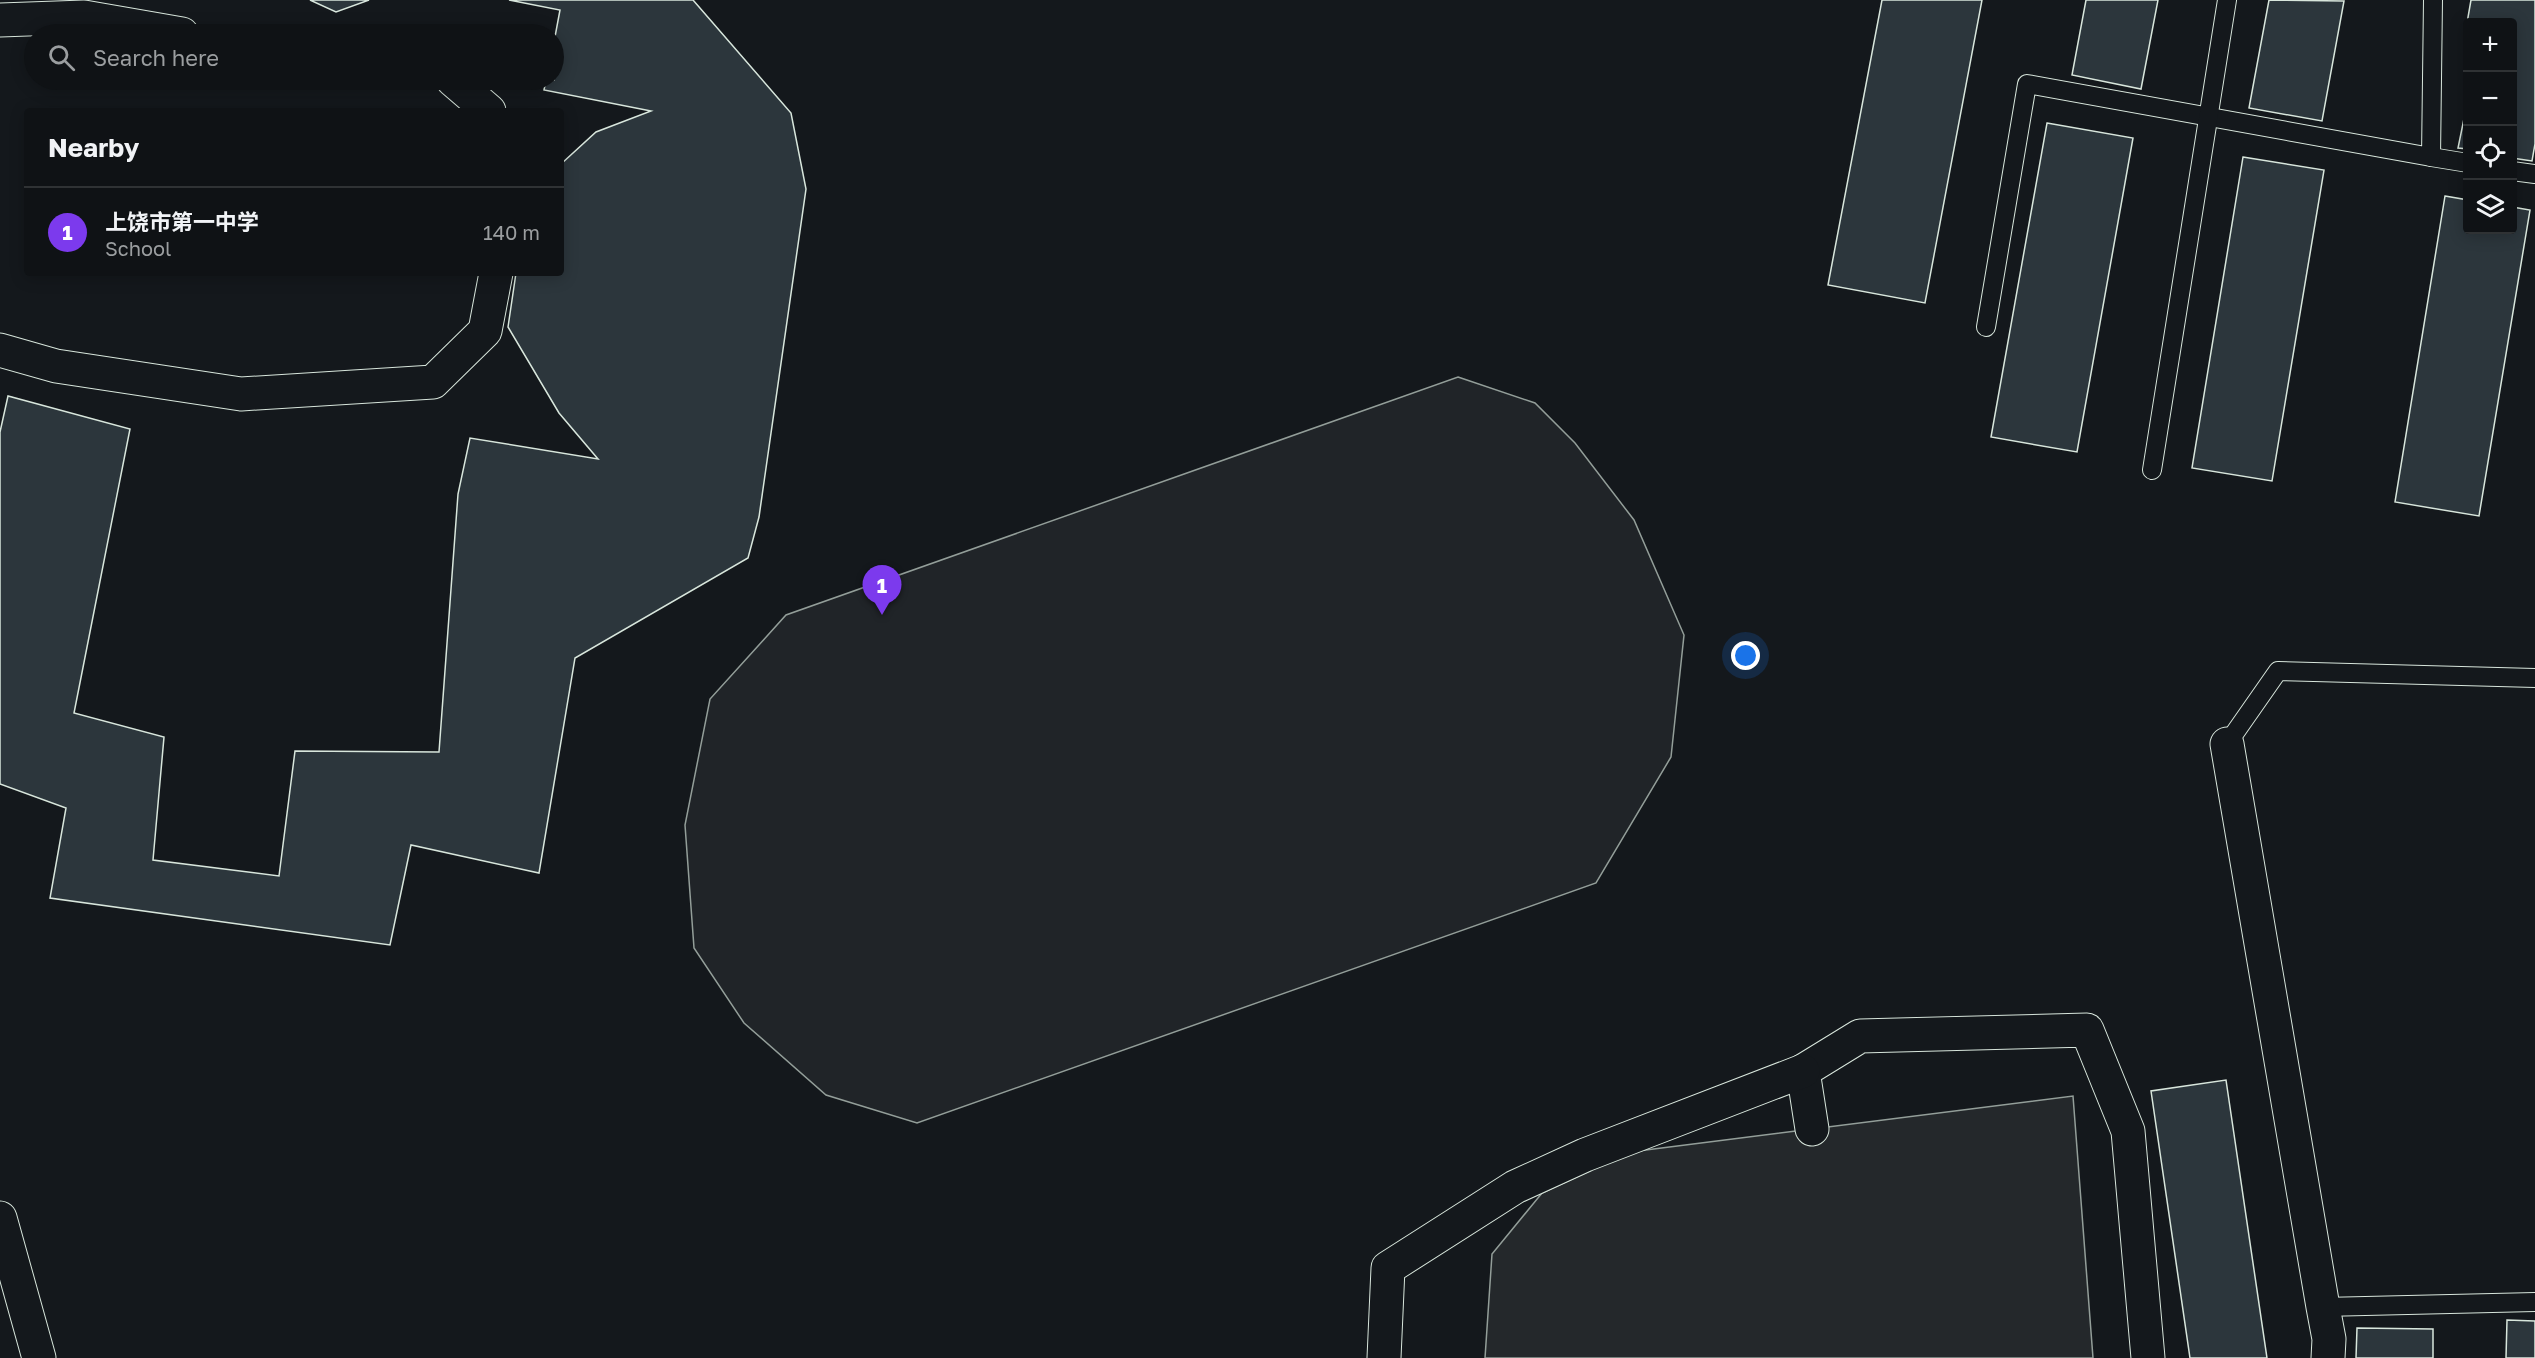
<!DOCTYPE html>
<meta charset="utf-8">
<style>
body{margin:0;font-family:"Golos Text","Noto Sans SC",sans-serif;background:#1d2022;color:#f1f3f6}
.controls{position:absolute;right:18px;top:18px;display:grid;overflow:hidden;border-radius:6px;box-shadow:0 3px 15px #0003}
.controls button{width:54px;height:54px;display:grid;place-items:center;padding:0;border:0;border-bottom:2px solid #2f3234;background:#0f1215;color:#f1f3f6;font:30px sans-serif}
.you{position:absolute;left:1746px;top:656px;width:21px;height:21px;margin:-15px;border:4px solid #fff;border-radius:50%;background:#1a73e8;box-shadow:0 0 0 9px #1a73e833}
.badge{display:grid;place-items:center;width:39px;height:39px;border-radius:50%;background:#7c3aed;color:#fff;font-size:20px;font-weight:700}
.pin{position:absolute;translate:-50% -50px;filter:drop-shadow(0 2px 3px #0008)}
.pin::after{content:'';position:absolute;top:32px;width:21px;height:18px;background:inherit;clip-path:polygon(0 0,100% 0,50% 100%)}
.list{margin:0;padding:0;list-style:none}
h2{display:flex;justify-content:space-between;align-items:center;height:78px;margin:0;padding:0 24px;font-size:26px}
h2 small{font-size:20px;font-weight:400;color:#9b9ea0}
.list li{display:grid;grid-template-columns:39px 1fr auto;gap:18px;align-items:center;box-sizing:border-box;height:90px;padding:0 24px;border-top:2px solid #2f3234}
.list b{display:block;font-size:22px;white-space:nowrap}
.list p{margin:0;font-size:20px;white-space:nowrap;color:#9b9ea0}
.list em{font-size:20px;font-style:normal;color:#9b9ea0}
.icon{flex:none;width:33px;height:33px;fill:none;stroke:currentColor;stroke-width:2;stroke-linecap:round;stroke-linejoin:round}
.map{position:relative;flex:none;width:2535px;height:1358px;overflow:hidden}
.search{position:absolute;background:#0f1215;box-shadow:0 3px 15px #0003;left:24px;top:24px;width:540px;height:66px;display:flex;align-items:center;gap:15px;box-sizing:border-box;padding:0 21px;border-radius:33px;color:#9b9ea0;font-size:22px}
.panel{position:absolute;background:#0f1215;box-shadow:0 3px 15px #0003;left:24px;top:108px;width:540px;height:168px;border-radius:6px}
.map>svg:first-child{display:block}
</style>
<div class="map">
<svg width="2535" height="1358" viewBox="0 0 2535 1358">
<rect width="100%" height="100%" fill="#14181c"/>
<polygon fill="#202428" stroke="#939e99" stroke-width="1.5" points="1458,377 1535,403 1575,443 1634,520 1684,635 1671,757 1596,883 917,1123 826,1095 744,1023 694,948 685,825 710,699 786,615"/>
<polygon fill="#24282b" stroke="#939e99" stroke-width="1.5" points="2073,1096 2093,1358 1485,1358 1492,1254 1542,1193 1630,1152"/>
<g fill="#2c363c" stroke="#d8e6dc" stroke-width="1.5">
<polygon points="310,0 369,0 336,12"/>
<polygon points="509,0 693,0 791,113 806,189 759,517 748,558 575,658 539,873 411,845 390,945 50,898 66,808 0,784 0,432 8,396 130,429 74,713 164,737 153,860 279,876 295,751 439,752 458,494 470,438 598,459 559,413 508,327 516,273 561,273 561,164 596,132 651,111 544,90 546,80 554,80 554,42 560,10"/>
<polygon points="1882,0 1982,0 1925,303 1828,285"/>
<polygon points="2086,0 2158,0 2141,89 2072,75"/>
<polygon points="2269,0 2344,1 2322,121 2249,108"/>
<polygon points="2471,0 2535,0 2535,144 2532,161 2512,158 2512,22 2467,23"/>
<polygon points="2468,99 2468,149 2458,148"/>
<polygon points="2047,123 2133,138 2077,452 1991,437"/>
<polygon points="2243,157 2324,170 2272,481 2192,468"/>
<polygon points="2445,196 2468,200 2468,230 2512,230 2512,207 2530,210 2479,516 2395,502"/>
<polygon points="2226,1080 2267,1358 2190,1358 2151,1091"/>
<polygon points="2507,1320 2535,1321 2535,1358 2506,1358"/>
<polygon points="2357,1328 2433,1329 2433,1358 2356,1358"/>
</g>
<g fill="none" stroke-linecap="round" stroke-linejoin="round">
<defs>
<g id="service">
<polyline points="2431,157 2468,163"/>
<polyline points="2512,171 2535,174"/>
<polyline points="1986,327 2027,84 2431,157 2433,0"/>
<polyline points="2152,470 2227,0"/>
<polyline points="2227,744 2278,671 2535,678"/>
<polyline points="2323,1307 2535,1302"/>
</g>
<g id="minor">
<polyline points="0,20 84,17 182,34"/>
<polyline points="453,80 489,111"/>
<polyline points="0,350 56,366 241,394 433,382 485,331 496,273"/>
<polyline points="2227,744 2323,1307 2329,1339 2328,1358"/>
<polyline points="1812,1129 1803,1071 1860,1036 2087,1030 2128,1131 2148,1358"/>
<polyline points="1384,1358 1388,1268 1515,1187 1585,1155 1803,1071"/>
</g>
<polyline id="secondary" points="0,1218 39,1358"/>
</defs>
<use href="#service" stroke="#d8e6dc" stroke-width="20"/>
<use href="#minor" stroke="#d8e6dc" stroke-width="35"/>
<use href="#secondary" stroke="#d8e6dc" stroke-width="35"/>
<use href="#service" stroke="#14181c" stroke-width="18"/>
<use href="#minor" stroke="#14181c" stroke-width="33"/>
<use href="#secondary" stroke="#14181c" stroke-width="33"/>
</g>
</svg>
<div class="controls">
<button>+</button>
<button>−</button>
<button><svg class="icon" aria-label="locate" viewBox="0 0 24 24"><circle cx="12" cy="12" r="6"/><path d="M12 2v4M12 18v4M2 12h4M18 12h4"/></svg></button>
<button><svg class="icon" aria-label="layers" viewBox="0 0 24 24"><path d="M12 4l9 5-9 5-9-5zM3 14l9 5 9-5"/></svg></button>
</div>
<div class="you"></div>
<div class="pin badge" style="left:882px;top:615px">1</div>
<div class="search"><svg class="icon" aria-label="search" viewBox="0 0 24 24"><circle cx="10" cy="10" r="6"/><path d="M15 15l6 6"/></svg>Search here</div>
<section class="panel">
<h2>Nearby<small></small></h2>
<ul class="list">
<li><span class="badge">1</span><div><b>上饶市第一中学</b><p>School</p></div><em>140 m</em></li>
</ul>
</section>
</div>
